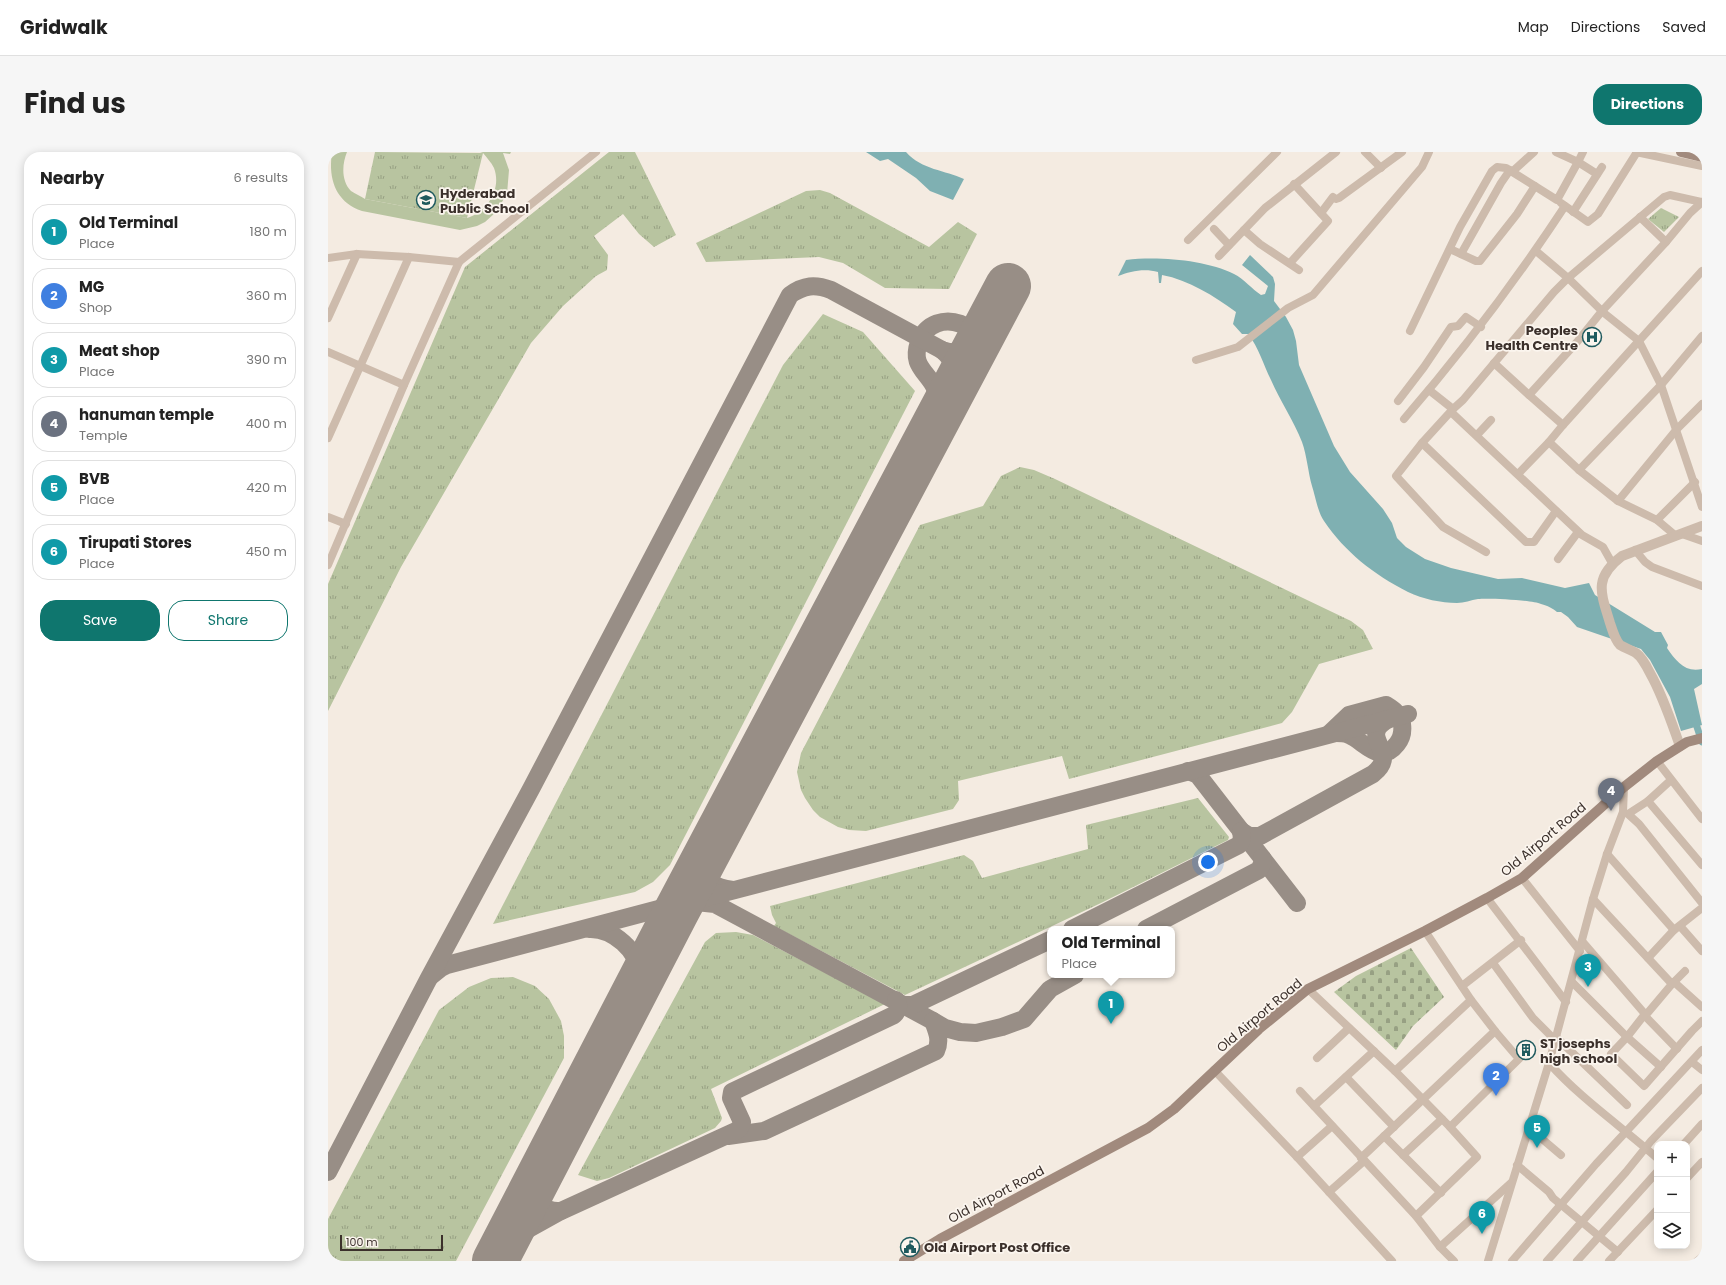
<!DOCTYPE html>
<meta charset="utf-8">
<style>
body{margin:0;font-family:Poppins,sans-serif;background:#f6f6f6;color:#222}
.controls{position:absolute;right:12px;bottom:12px;display:grid;overflow:hidden;border-radius:8px;box-shadow:0 2px 10px #0003}
.controls button{width:36px;height:36px;display:grid;place-items:center;padding:0;border:0;border-bottom:1px solid #e0e0e0;background:#fff;color:#222;font:20px sans-serif}
.scale{position:absolute;left:12px;bottom:10px;width:103px;box-sizing:border-box;padding-left:4px;border:2px solid #3b302b;border-top:0;font-size:11px;line-height:14px;white-space:nowrap;color:#3b302b;-webkit-text-stroke:3px #fbf5ee;paint-order:stroke}
.you{position:absolute;left:880px;top:710px;width:14px;height:14px;margin:-10px;border:3px solid #fff;border-radius:50%;background:#1a73e8;box-shadow:0 0 0 6px #1a73e833}
.badge{display:grid;place-items:center;width:26px;height:26px;border-radius:50%;background:#0f766e;color:#fff;font-size:13px;font-weight:700}
.pin{position:absolute;translate:-50% -33px;filter:drop-shadow(0 1px 2px #0008)}
.pin::after{content:'';position:absolute;top:21px;width:14px;height:12px;background:inherit;clip-path:polygon(0 0,100% 0,50% 100%)}
.popup{position:absolute;left:719px;top:774px;width:128px;height:52px;box-sizing:border-box;display:grid;place-content:center;border-radius:8px;background:#fff;filter:drop-shadow(0 1px 3px #0005);font-size:13px;white-space:nowrap;color:#767676}
.popup b{font-size:15px;color:#222}
.popup::after{content:'';position:absolute;left:50%;top:100%;margin-left:-8px;border:8px solid transparent;border-top-color:#fff}
.list{margin:0;padding:0;list-style:none}
h2{display:flex;justify-content:space-between;align-items:center;height:52px;margin:0;padding:0 16px;font-size:17px}
h2 small{font-size:13px;font-weight:400;color:#767676}
.list li{display:grid;grid-template-columns:26px 1fr auto;gap:12px;align-items:center;box-sizing:border-box;height:56px;margin:0 8px 8px;padding:0 8px;border:1px solid #e0e0e0;border-radius:16px}
.list b{display:block;font-size:15px;white-space:nowrap}
.list p{margin:0;font-size:13px;white-space:nowrap;color:#767676}
.list em{font-size:13px;font-style:normal;color:#767676}
.actions{display:flex;gap:8px;padding:12px 16px}
.actions a{flex:1;padding:9px 0;border:1px solid #0f766e;border-radius:16px;text-align:center;font-size:14px;color:#0f766e}
.actions .main{background:#0f766e;color:#fff}
.icon{flex:none;width:22px;height:22px;fill:none;stroke:currentColor;stroke-width:2;stroke-linecap:round;stroke-linejoin:round}
.map{position:relative;flex:none;width:1374px;height:1109px;overflow:hidden;border-radius:16px}
header{display:flex;align-items:center;gap:24px;box-sizing:border-box;height:56px;padding:0 20px;background:#fff;border-bottom:1px solid #e0e0e0}
header strong{font-size:19px}
nav{display:flex;gap:22px;margin-inline-start:auto;font-size:14px}
.intro{display:flex;align-items:center;justify-content:space-between;box-sizing:border-box;height:96px;padding:0 24px}
h1{margin:0;font-size:28px}
.button{padding:10px 18px;border-radius:16px;background:#0f766e;color:#fff;font-size:14px;font-weight:700}
main{display:flex;gap:24px;padding:0 24px}
aside{flex:1;background:#fff;border-radius:16px;box-shadow:0 2px 10px #0003}
.map>svg:first-child{display:block}
</style>
<header>
<strong>Gridwalk</strong>
<nav><a>Map</a><a>Directions</a><a>Saved</a></nav>
</header>
<div class="intro"><h1>Find us</h1><a class="button">Directions</a></div>
<main>
<aside>
<h2>Nearby<small>6 results</small></h2>
<ul class="list">
<li><span class="badge" style="background:#0f9aa8">1</span><div><b>Old Terminal</b><p>Place</p></div><em>180 m</em></li>
<li><span class="badge" style="background:#3f7fe0">2</span><div><b>MG</b><p>Shop</p></div><em>360 m</em></li>
<li><span class="badge" style="background:#0f9aa8">3</span><div><b>Meat shop</b><p>Place</p></div><em>390 m</em></li>
<li><span class="badge" style="background:#6b7280">4</span><div><b>hanuman temple</b><p>Temple</p></div><em>400 m</em></li>
<li><span class="badge" style="background:#0f9aa8">5</span><div><b>BVB</b><p>Place</p></div><em>420 m</em></li>
<li><span class="badge" style="background:#0f9aa8">6</span><div><b>Tirupati Stores</b><p>Place</p></div><em>450 m</em></li>
</ul>
<div class="actions"><a class="main">Save</a><a>Share</a></div>
</aside>
<div class="map">
<svg width="1374" height="1109" viewBox="0 0 1374 1109">
<defs>
<pattern id="grass-tufts" width="24" height="20" patternUnits="userSpaceOnUse"><rect width="24" height="20" fill="#b8c4a0"/><path d="M3 7l-1-3M5 7V3M7 7l1-3M15 17l-1-3M17 17v-4M19 17l1-3" fill="none" stroke="#97a083"/></pattern>
<pattern id="cemetery-stones" width="16" height="16" patternUnits="userSpaceOnUse"><rect width="16" height="16" fill="#b8c4a0"/><path d="M2 7V4a2 2 0 0 1 4 0v3zM10 15v-3a2 2 0 0 1 4 0v3z" fill="#97a083"/></pattern>
</defs>
<rect width="100%" height="100%" fill="#f4ebe1"/>
<g fill="url(#grass-tufts)">
<polygon points="47,0 155,1 139,66 37,47"/>
<polygon points="281,0 307,0 348,83 326,95 311,82 295,62 266,84 280,103 279,118 268,124 235,154 203,191 73,415 0,559 0,432 137,115"/>
<polygon points="492,38 502,41 601,95 630,70 649,82 621,137 557,136 515,111 491,105 378,110 368,91 478,39"/>
<polygon points="1333,56 1351,65 1336,80 1320,67"/>
<polygon points="495,162 535,180 587,239 342,713 325,730 307,740 165,772 455,213"/>
<polygon points="692,315 706,318 727,327 1023,469 1035,478 1045,497 991,512 964,560 954,571 741,627 734,604 630,629 631,648 625,657 538,679 521,678 510,675 492,665 485,658 477,646 473,638 469,620 473,601 592,373 655,354 673,324"/>
<polygon points="870,646 901,685 900,688 773,751 577,843 446,774 448,771 444,763 442,754 636,703 645,709 654,726 760,697 758,673"/>
<polygon points="408,780 425,783 557,852 383,937 394,966 393,969 387,976 281,1026 269,1029 250,1023 377,790 388,781"/>
<polygon points="185,825 207,834 221,847 233,869 236,884 236,906 128,1109 0,1109 0,1067 111,858 141,835 163,826"/>
</g>
<polygon fill="url(#cemetery-stones)" points="1083,796 1116,845 1085,874 1068,898 1006,840 1028,824"/>
<path fill="#b8c4a0" d="M 4,0 L 19,0 C 14,12 13,29 23,39 C 27,42 33,44 37,47 L 139,66 C 159,60 174,37 166,16 C 163,10 159,6 155,1 L 152,0 L 183,0 L 182,2 L 175,1 L 181,18 L 179,42 L 167,61 L 157,70 L 149,74 L 132,78 L 34,59 C 7,50 0,26 4,0 Z"/>
<g fill="#7fb0b2">
<path d="M 538,0 L 578,0 C 594,18 617,18 636,27 L 625,48 L 602,39 L 588,26 L 560,7 L 552,9 Z"/>
<path d="M 922,103 L 945,125 L 947,132 L 946,149 L 958,165 L 965,178 L 968,189 L 971,213 L 1006,294 L 1022,320 L 1055,357 L 1064,371 L 1069,386 L 1078,395 L 1097,407 L 1123,416 L 1170,427 L 1194,426 L 1237,436 L 1261,431 L 1267,443 L 1327,480 L 1333,480 L 1340,493 L 1339,496 C 1348,509 1357,521 1374,517 L 1374,532 L 1366,537 L 1374,573 L 1353,579 L 1342,545 L 1322,508 L 1313,497 L 1249,475 L 1240,465 L 1233,460 L 1229,460 C 1224,456 1220,454 1213,452 C 1204,448 1161,446 1150,447 C 1143,448 1136,451 1129,451 C 1113,451 1095,447 1080,440 C 1045,422 1017,400 996,369 C 990,361 987,343 984,334 C 980,320 979,304 974,290 C 966,269 952,249 943,228 C 935,212 931,196 920,182 L 914,182 L 905,172 L 908,160 C 886,144 861,128 834,123 L 833,131 L 831,131 L 830,120 C 817,116 802,119 790,124 L 798,108 C 830,104 878,108 906,122 C 916,127 924,137 933,143 L 937,142 L 940,134 L 914,113 Z"/>
</g>
<g fill="none" stroke-linecap="round" stroke-linejoin="round">
<polyline stroke="#7fb0b2" stroke-width="7" points="1366,566 1374,590"/>
<g stroke="#988e86" stroke-width="18">
<path d="M 614,198 C 626,208 630,219 627,234"/>
<path d="M 607,272 C 611,259 612,246 606,234 C 597,218 583,213 591,190 C 606,151 666,173 651,212 C 647,226 620,255 609,268"/>
<path d="M 1001,582 L 1021,563 L 1058,553 C 1066,558 1072,562 1074,572 C 1075,579 1074,586 1069,592 C 1052,614 1036,589 1021,583 C 1017,581 1013,581 1008,581"/>
<polyline points="860,619 870,623 873,627 969,751"/>
<path d="M 913,679 L 921,684 L 932,684 L 1045,622 C 1050,618 1055,613 1055,606 C 1055,591 1036,581 1061,567"/>
<path d="M 378,703 C 378,727 380,735 405,738"/>
<polyline points="368,750 387,752 605,869"/>
<polyline points="347,762 360,752 380,745 1080,562"/>
<path d="M 261,777 C 285,776 311,799 312,823 C 312,827 310,831 309,835"/>
<polyline points="744,777 911,693 914,687 913,679"/>
<polyline points="818,777 931,718 935,710 934,706"/>
<polyline points="103,824 113,816 119,813 342,754 353,748 357,744"/>
<polyline points="577,853 585,853 722,788"/>
<path d="M 400,984 L 436,979 L 608,899 C 613,888 609,880 605,869 L 617,876 L 632,880 L 648,881 L 674,875 L 696,867 L 722,837 L 747,823"/>
<path d="M 0,1020 L 101,826 L 203,637 L 462,143 C 476,133 487,132 503,138 L 614,198 C 629,203 640,200 651,189"/>
<path d="M 206,1036 L 206,1047 C 214,1056 221,1059 233,1059"/>
<path d="M 169,1105 L 178,1093 L 188,1084 L 233,1059 L 408,979 L 412,976 L 414,970 L 403,946 L 404,940 L 566,863 C 570,859 572,852 568,848"/>
</g>
<polyline stroke="#988e86" stroke-width="46" points="167,1109 347,762 680,134"/>
<g stroke="#cdbbac" stroke-width="8">
<polyline points="1037,0 1053,16"/>
<polyline points="1255,0 1250,10 1269,22"/>
<polyline points="1308,0 1374,14"/>
<polyline points="1185,19 1206,0"/>
<polyline points="1374,50 1342,43 1336,45 1240,126 1276,161 1311,189 1333,233 1374,355"/>
<polyline points="1233,51 1260,70 1270,62 1309,0"/>
<polyline points="1245,60 1274,15"/>
<polyline points="993,61 1005,45 1008,47 1011,46 1074,0"/>
<polyline points="1312,65 1338,90"/>
<polyline points="886,77 901,93"/>
<polyline points="916,78 932,92 971,118"/>
<polyline points="860,88 949,0"/>
<polyline points="1122,97 1148,109 1152,109 1189,62 1207,34"/>
<polyline points="1133,102 1173,31 1182,18"/>
<polyline points="891,104 937,56 1008,0"/>
<polyline points="0,106 29,102 81,105 131,110"/>
<polyline points="962,111 1000,69 966,32"/>
<polyline points="0,166 29,102"/>
<polyline points="1082,179 1132,75 1164,19 1169,15 1178,16 1229,48 1250,10 1228,0"/>
<polyline points="0,200 76,233"/>
<polyline points="868,208 910,195 960,156 985,143 1094,15 1101,0"/>
<polyline points="1166,211 1201,243"/>
<polyline points="1101,238 1125,257 1135,248 1226,140 1240,126 1208,99"/>
<polyline points="1070,249 1096,215 1123,175 1130,174 1138,165 1153,175"/>
<polyline points="1125,257 1094,291 1068,324 1115,375 1158,400"/>
<polyline points="1123,260 1254,383 1275,395 1284,411"/>
<path d="M 1076,267 C 1135,199 1187,130 1237,54"/>
<polyline points="1235,273 1201,243 1249,190 1274,159 1338,90 1362,61 1374,50"/>
<polyline points="1149,283 1163,268"/>
<polyline points="0,286 81,105"/>
<polyline points="1221,290 1251,318 1290,349 1349,277 1374,252"/>
<polyline points="1094,291 1198,390 1206,390 1228,359"/>
<polyline points="1251,318 1333,233 1374,184"/>
<polyline points="1190,322 1221,290 1235,273 1374,119"/>
<polyline points="1290,349 1329,368 1348,384"/>
<polyline points="0,365 18,372"/>
<polyline points="1329,368 1367,330"/>
<polyline points="1354,382 1374,389"/>
<polyline points="1307,398 1317,410 1324,415 1374,434"/>
<polyline points="1230,407 1250,380"/>
<polyline points="0,413 76,233 131,110 268,0"/>
<polyline points="1329,609 1374,667"/>
<polyline points="1343,628 1320,649 1374,713"/>
<polyline points="1320,649 1300,662 1311,672 1374,751"/>
<polyline points="1279,702 1346,778"/>
<polyline points="1194,726 1252,799"/>
<polyline points="1159,746 1238,850"/>
<polyline points="1265,747 1344,832 1317,864 1349,897"/>
<polyline points="1352,774 1374,799"/>
<polyline points="1097,779 1143,848 1067,919 1122,975"/>
<polyline points="1254,789 1317,862 1299,885 1283,902 1316,934 1364,879 1374,869"/>
<polyline points="1320,806 1346,778 1374,756"/>
<polyline points="1165,811 1205,866 1227,888"/>
<polyline points="1244,830 1299,885 1333,915"/>
<polyline points="1346,830 1357,819"/>
<polyline points="1344,832 1346,830 1374,855"/>
<polyline points="1134,834 1193,788"/>
<polyline points="980,837 1067,919"/>
<polyline points="1228,885 1299,953"/>
<polyline points="989,906 1021,876"/>
<polyline points="1364,910 1374,918"/>
<path d="M 1221,911 C 1253,947 1293,974 1329,1006"/>
<polyline points="886,918 969,1005 1064,1109"/>
<polyline points="1018,925 1066,975"/>
<polyline points="972,939 1088,1064 1112,1095"/>
<polyline points="986,954 1046,899"/>
<polyline points="1200,975 1233,1003"/>
<polyline points="1056,984 1113,1041"/>
<polyline points="1356,992 1374,972"/>
<polyline points="1075,1003 1114,967"/>
<polyline points="969,1005 1004,974"/>
<polyline points="1033,1006 1167,879 1143,848"/>
<polyline points="1189,1013 1221,1040 1225,1046 1290,1100"/>
<polyline points="1359,1026 1374,1010"/>
<polyline points="1001,1040 1036,1009"/>
<polyline points="1088,1064 1149,1005 1122,975 1191,907 1167,879"/>
<polyline points="1126,1109 1112,1095 1183,1031"/>
<polyline points="1160,1109 1221,911 1265,747 1279,702 1295,660 1296,635"/>
<polyline points="1184,1109 1268,1012 1374,898"/>
<polyline points="1219,1109 1298,1020 1323,989 1374,936"/>
<polyline points="1249,1109 1329,1020"/>
<polyline points="1281,1109 1329,1058"/>
<polyline points="1369,1109 1374,1105"/>
</g>
<path stroke="#cdbbac" stroke-width="10" d="M 1352,594 C 1343,569 1335,544 1322,521 C 1319,515 1314,505 1308,501 C 1303,498 1297,496 1292,493 C 1287,488 1284,477 1282,471 C 1273,441 1265,426 1294,404 L 1374,374"/>
<g stroke="#a18a7d" stroke-width="10">
<polyline points="1353,0 1374,5"/>
<polyline points="576,1109 612,1087 820,976 846,957 931,877 980,837 1097,779 1159,746 1194,726 1296,635 1329,609 1359,590 1374,586"/>
</g>
</g>
<defs>
<symbol id="school-ring" viewBox="-11 -11 22 22"><circle r="9.5" fill="#fbf5ee" stroke="#1f5a5e" stroke-width="1.5"/><path d="M0-5L7-2L0 1L-7-2ZM-4 1L0 2.5L4 1V4Q0 6-4 4Z" fill="#1f5a5e"/></symbol>
<symbol id="hospital-ring" viewBox="-11 -11 22 22"><circle r="9.5" fill="#fbf5ee" stroke="#1f5a5e" stroke-width="1.5"/><path d="M-5-5h3v3.5h4V-5h3V5h-3V1.5h-4V5h-3Z" fill="#1f5a5e"/></symbol>
<symbol id="building-ring" viewBox="-11 -11 22 22"><circle r="9.5" fill="#fbf5ee" stroke="#1f5a5e" stroke-width="1.5"/><path d="M-4-6H4V6H1V3H-1V6H-4ZM-2.5-4.3h1.7v1.8h-1.7ZM.8-4.3h1.7v1.8H.8ZM-2.5-1h1.7V.8h-1.7ZM.8-1h1.7V.8H.8Z" fill="#1f5a5e"/></symbol>
<symbol id="civic-ring" viewBox="-11 -11 22 22"><circle r="9.5" fill="#fbf5ee" stroke="#1f5a5e" stroke-width="1.5"/><path d="M-.6-6.5H3V-4.5H.6V-3L4-1V1h2V6H-6V1h2V-1L-.6-3ZM-1.2 2.5V6h2.4V2.5Z" fill="#1f5a5e"/></symbol>
</defs>
<g fill-rule="evenodd">
<use href="#school-ring" x="87" y="37" width="22" height="22"/>
<use href="#hospital-ring" x="1253" y="174" width="22" height="22"/>
<use href="#building-ring" x="1187" y="887" width="22" height="22"/>
<use href="#civic-ring" x="571" y="1084" width="22" height="22"/>
</g>
<g text-anchor="middle" stroke-width="3.5" stroke-linejoin="round" paint-order="stroke">
<g font-size="13" font-weight="bold" fill="#3b302b" stroke="#fbf5ee" text-anchor="start">
<text x="112" y="46">Hyderabad<tspan x="112" dy="15">Public School</tspan></text>
<text x="1250" y="183" text-anchor="end">Peoples<tspan x="1250" dy="15">Health Centre</tspan></text>
<text x="1212" y="896">ST josephs<tspan x="1212" dy="15">high school</tspan></text>
<text x="596" y="1100">Old Airport Post Office</text>
</g>
<g font-size="13" fill="#3b302b" stroke="#fbf5ee">
<text transform="translate(1215 687) rotate(-40)" y="5">Old Airport Road</text>
<text transform="translate(931 863) rotate(-40)" y="5">Old Airport Road</text>
<text transform="translate(668 1042) rotate(-28)" y="5">Old Airport Road</text>
</g>
</g>
</svg>
<div class="controls">
<button>+</button>
<button>−</button>
<button><svg class="icon" aria-label="layers" viewBox="0 0 24 24"><path d="M12 4l9 5-9 5-9-5zM3 14l9 5 9-5"/></svg></button>
</div>
<div class="scale">100 m</div>
<div class="you"></div>
<div class="pin badge" style="left:783px;top:872px;background:#0f9aa8">1</div>
<div class="popup"><b>Old Terminal</b>Place</div>
<div class="pin badge" style="left:1168px;top:944px;background:#3f7fe0">2</div>
<div class="pin badge" style="left:1260px;top:835px;background:#0f9aa8">3</div>
<div class="pin badge" style="left:1283px;top:659px;background:#6b7280">4</div>
<div class="pin badge" style="left:1209px;top:996px;background:#0f9aa8">5</div>
<div class="pin badge" style="left:1154px;top:1082px;background:#0f9aa8">6</div>
</div>
</main>
